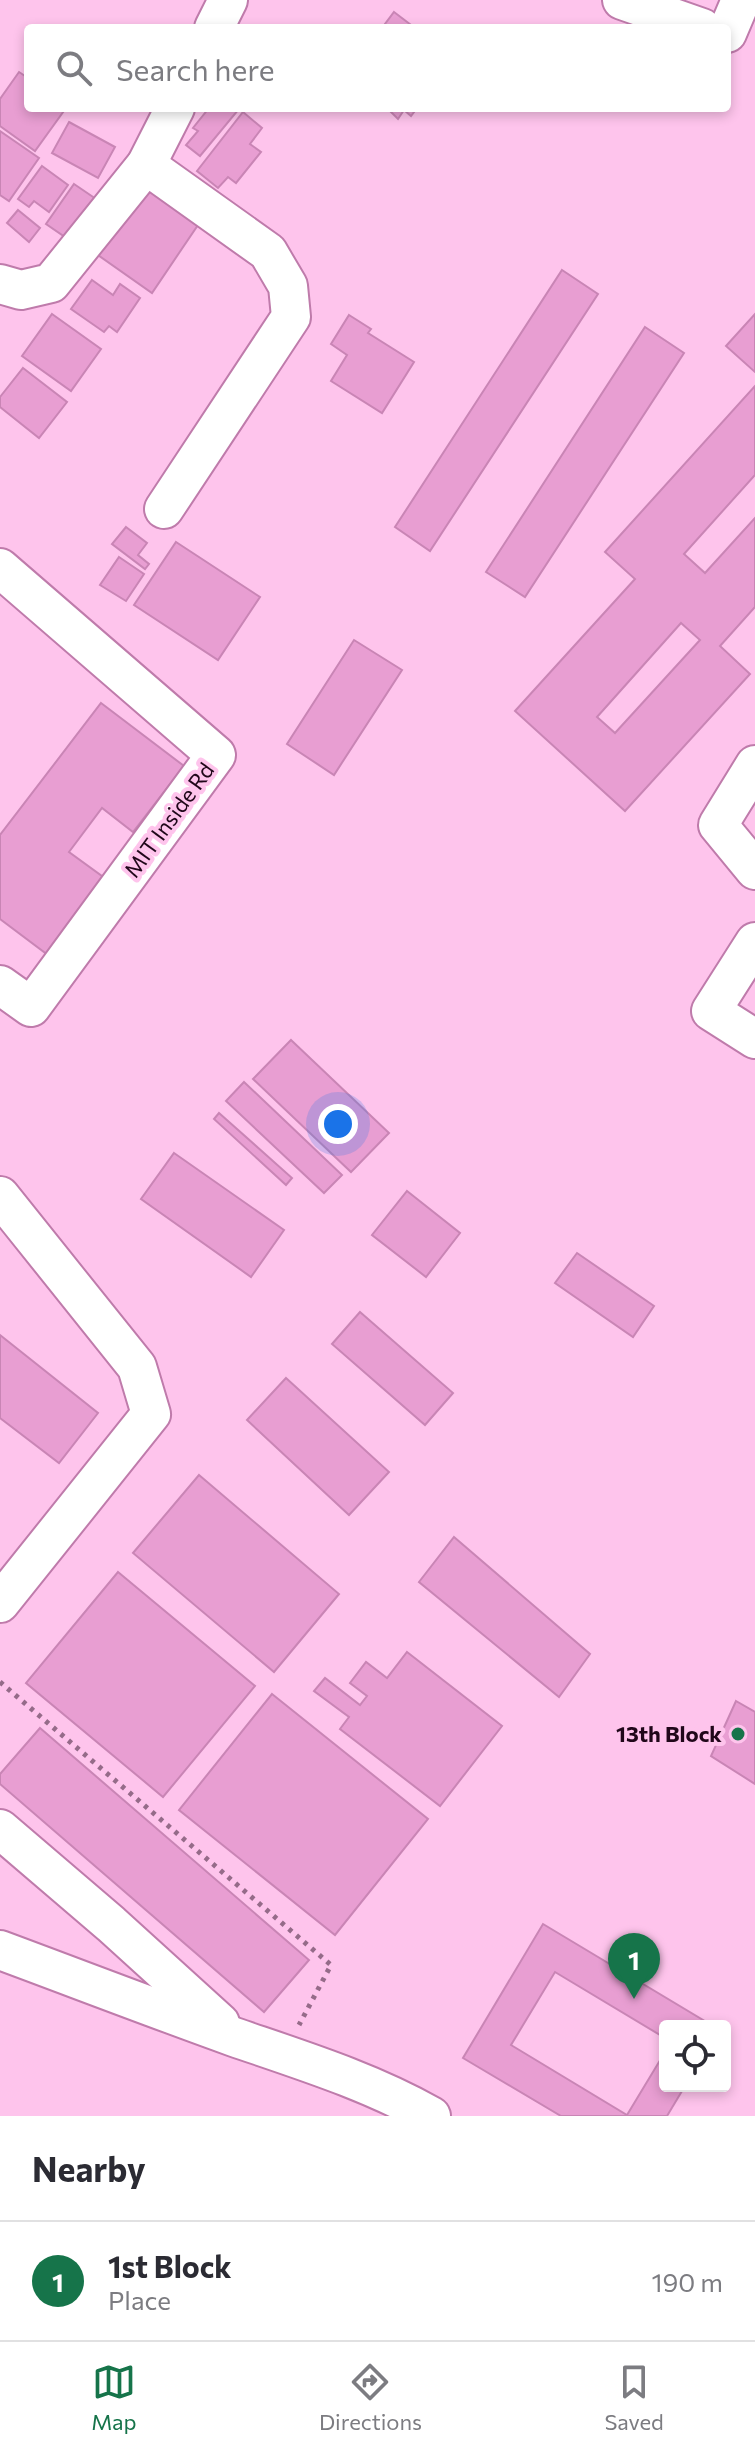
<!DOCTYPE html>
<style>
body{margin:0;font-family:Commissioner,sans-serif;background:#f7f7f7;color:#2b2b33}
.controls{position:absolute;right:24px;bottom:24px;display:grid;overflow:hidden;border-radius:8px;box-shadow:0 4px 12px #0003}
.controls button{width:72px;height:72px;display:grid;place-items:center;padding:0;border:0;border-bottom:2px solid #e1e1e2;background:#fff;color:#2b2b33;font:40px sans-serif}
.you{position:absolute;left:338px;top:1124px;width:28px;height:28px;margin:-20px;border:6px solid #fff;border-radius:50%;background:#1a73e8;box-shadow:0 0 0 12px #1a73e833}
.badge{display:grid;place-items:center;width:52px;height:52px;border-radius:50%;background:#16744a;color:#fff;font-size:26px;font-weight:700}
.pin{position:absolute;translate:-50% -66px;filter:drop-shadow(0 2px 4px #0008)}
.pin::after{content:'';position:absolute;top:42px;width:28px;height:24px;background:inherit;clip-path:polygon(0 0,100% 0,50% 100%)}
.list{margin:0;padding:0;list-style:none}
h2{display:flex;justify-content:space-between;align-items:center;height:104px;margin:0;padding:0 32px;font-size:34px}
h2 small{font-size:26px;font-weight:400;color:#7c7c81}
.list li{display:grid;grid-template-columns:52px 1fr auto;gap:24px;align-items:center;box-sizing:border-box;height:120px;padding:0 32px;border-top:2px solid #e1e1e2}
.list b{display:block;font-size:30px;white-space:nowrap}
.list p{margin:0;font-size:26px;white-space:nowrap;color:#7c7c81}
.list em{font-size:26px;font-style:normal;color:#7c7c81}
.icon{flex:none;width:44px;height:44px;fill:none;stroke:currentColor;stroke-width:2;stroke-linecap:round;stroke-linejoin:round}
.map{position:relative;flex:none;width:755px;height:2116px;overflow:hidden}
.search{position:absolute;background:#fff;box-shadow:0 4px 12px #0003;left:24px;right:24px;top:24px;height:88px;display:flex;align-items:center;gap:20px;box-sizing:border-box;padding:0 28px;border-radius:8px;color:#7c7c81;font-size:30px}
.sheet{height:224px;background:#fff}
nav{display:flex;justify-content:space-around;align-items:center;box-sizing:border-box;height:112px;border-top:2px solid #e1e1e2;background:#fff;font-size:22px;color:#7c7c81}
nav a{display:grid;justify-items:center;gap:4px}
nav .on{color:#16744a}
.map>svg:first-child{display:block}
</style>
<div class="map">
<svg width="755" height="2116" viewBox="0 0 755 2116">
<rect width="100%" height="100%" fill="#fec4ec"/>
<g fill="#e89ed2" stroke="#c985b5" stroke-width="2" fill-rule="evenodd">
<polygon points="394,12 415,28 382,28"/>
<polygon points="19,72 28,78 28,108 66,108 35,151 0,126 0,99"/>
<polygon points="209,108 239,109 200,156 186,145 198,131 193,128"/>
<polygon points="387,108 417,108 411,116 404,110 398,119"/>
<polygon points="243,112 262,128 250,144 261,152 236,183 228,177 218,188 197,171"/>
<polygon points="69,122 115,147 98,178 52,153"/>
<polygon points="0,131 39,158 9,201 0,195"/>
<polygon points="42,166 68,185 49,212 34,201 29,207 18,199"/>
<polygon points="143,183 200,222 152,293 95,253"/>
<polygon points="74,184 96,199 68,239 46,224"/>
<polygon points="18,210 40,228 29,242 7,223"/>
<polygon points="562,270 598,294 430,551 395,527"/>
<polygon points="92,280 113,295 120,284 140,298 117,332 109,326 104,332 71,309"/>
<polygon points="52,314 101,349 71,391 22,356"/>
<polygon points="755,314 755,372 726,346"/>
<polygon points="349,315 371,329 368,333 414,362 382,413 331,381 347,355 331,344"/>
<polygon points="645,327 684,353 525,597 486,572"/>
<polygon points="23,368 67,402 39,438 0,407 0,397"/>
<path d="M 755,386 L 755,475 L 684,554 L 705,573 L 755,518 L 755,607 L 720,646 L 750,674 L 625,811 L 515,711 L 635,579 L 605,552 ZM 681,623 L 700,640 L 615,733 L 597,717 Z"/>
<polygon points="126,527 147,543 138,555 149,564 145,569 112,544"/>
<polygon points="176,542 260,597 218,660 134,605"/>
<polygon points="119,557 144,574 126,601 100,585"/>
<polygon points="354,640 402,670 334,775 287,744"/>
<polygon points="101,703 184,766 133,832 102,808 69,852 106,879 48,955 0,919 0,835"/>
<polygon points="291,1040 389,1133 351,1172 253,1079"/>
<polygon points="244,1082 342,1175 324,1193 226,1101"/>
<polygon points="219,1113 292,1178 286,1185 214,1119"/>
<polygon points="174,1153 284,1230 251,1277 141,1199"/>
<polygon points="407,1191 460,1233 426,1277 372,1235"/>
<polygon points="577,1253 654,1306 633,1337 555,1283"/>
<polygon points="360,1312 453,1393 425,1425 332,1344"/>
<polygon points="0,1335 98,1413 59,1463 0,1418"/>
<polygon points="286,1378 389,1472 349,1515 247,1420"/>
<polygon points="199,1475 339,1594 274,1672 133,1553"/>
<polygon points="454,1537 590,1654 559,1697 419,1582"/>
<polygon points="118,1572 255,1686 163,1797 26,1683"/>
<polygon points="407,1652 502,1726 440,1806 340,1729 349,1717 314,1691 325,1678 360,1705 367,1696 350,1683 366,1662 387,1678"/>
<polygon points="272,1694 428,1819 335,1935 179,1810"/>
<polygon points="736,1701 755,1712 755,1784 711,1756"/>
<polygon points="40,1728 309,1960 264,2012 0,1784 0,1774"/>
<polygon points="543,1924 713,2026 665,2026 665,2038 555,1972 511,2045 627,2115 665,2052 665,2086 685,2086 667,2116 561,2116 463,2058"/>
</g>
<g fill="none" stroke-linecap="round" stroke-linejoin="round">
<defs>
<g id="street">
<polyline points="622,0 702,28"/>
<polyline points="214,28 228,0"/>
<polyline points="727,33 741,0"/>
<polyline points="146,165 268,252 288,286 291,317 164,509"/>
<polyline points="0,284 21,290 51,283 146,165 175,108"/>
<polyline points="0,568 216,755 31,1007 0,985"/>
<polyline points="755,765 718,825 755,870"/>
<polyline points="755,942 711,1011 755,1039"/>
<polyline points="0,1196 137,1367 151,1414 0,1603"/>
<polyline points="0,1829 111,1924 220,2023"/>
<path d="M 0,1950 C 78,1979 156,2009 234,2037 C 301,2060 369,2081 431,2116"/>
</g>
</defs>
<use href="#street" stroke="#bf7bab" stroke-width="42"/>
<polyline stroke="#956b89" stroke-width="5" stroke-dasharray="4 6" stroke-linecap="butt" points="0,1682 331,1965 299,2025"/>
<use href="#street" stroke="#fff" stroke-width="38"/>
</g>
<circle fill="#16744a" stroke="#fec4ec" stroke-width="3" cx="738" cy="1734" r="8"/>
<g text-anchor="middle" stroke-width="8" stroke-linejoin="round" paint-order="stroke">
<g font-size="22" fill="#20071a" stroke="#fec4ec">
<text transform="translate(169 820) rotate(-54)" y="8">MIT Inside Rd</text>
</g>
<g font-size="22" font-weight="bold" fill="#20071a" stroke="#fec4ec" text-anchor="end">
<text x="722" y="1742">13th Block</text>
</g>
</g>
</svg>
<div class="controls">
<button><svg class="icon" aria-label="locate" viewBox="0 0 24 24"><circle cx="12" cy="12" r="6"/><path d="M12 2v4M12 18v4M2 12h4M18 12h4"/></svg></button>
</div>
<div class="you"></div>
<div class="pin badge" style="left:634px;top:1999px">1</div>
<div class="search"><svg class="icon" aria-label="search" viewBox="0 0 24 24"><circle cx="10" cy="10" r="6"/><path d="M15 15l6 6"/></svg>Search here</div>
</div>
<section class="sheet">
<h2>Nearby<small></small></h2>
<ul class="list">
<li><span class="badge">1</span><div><b>1st Block</b><p>Place</p></div><em>190 m</em></li>
</ul>
</section>
<nav>
<a class="on"><svg class="icon" aria-label="map" viewBox="0 0 24 24"><path d="M3 6l6-2 6 2 6-2v14l-6 2-6-2-6 2zM9 4v14M15 6v14"/></svg>Map</a>
<a><svg class="icon" aria-label="directions" viewBox="0 0 24 24"><path d="M12 3l9 9-9 9-9-9zM9 14v-3h6M13 9l2 2-2 2"/></svg>Directions</a>
<a><svg class="icon" aria-label="saved" viewBox="0 0 24 24"><path d="M7 4h10v16l-5-4-5 4z"/></svg>Saved</a>
</nav>
